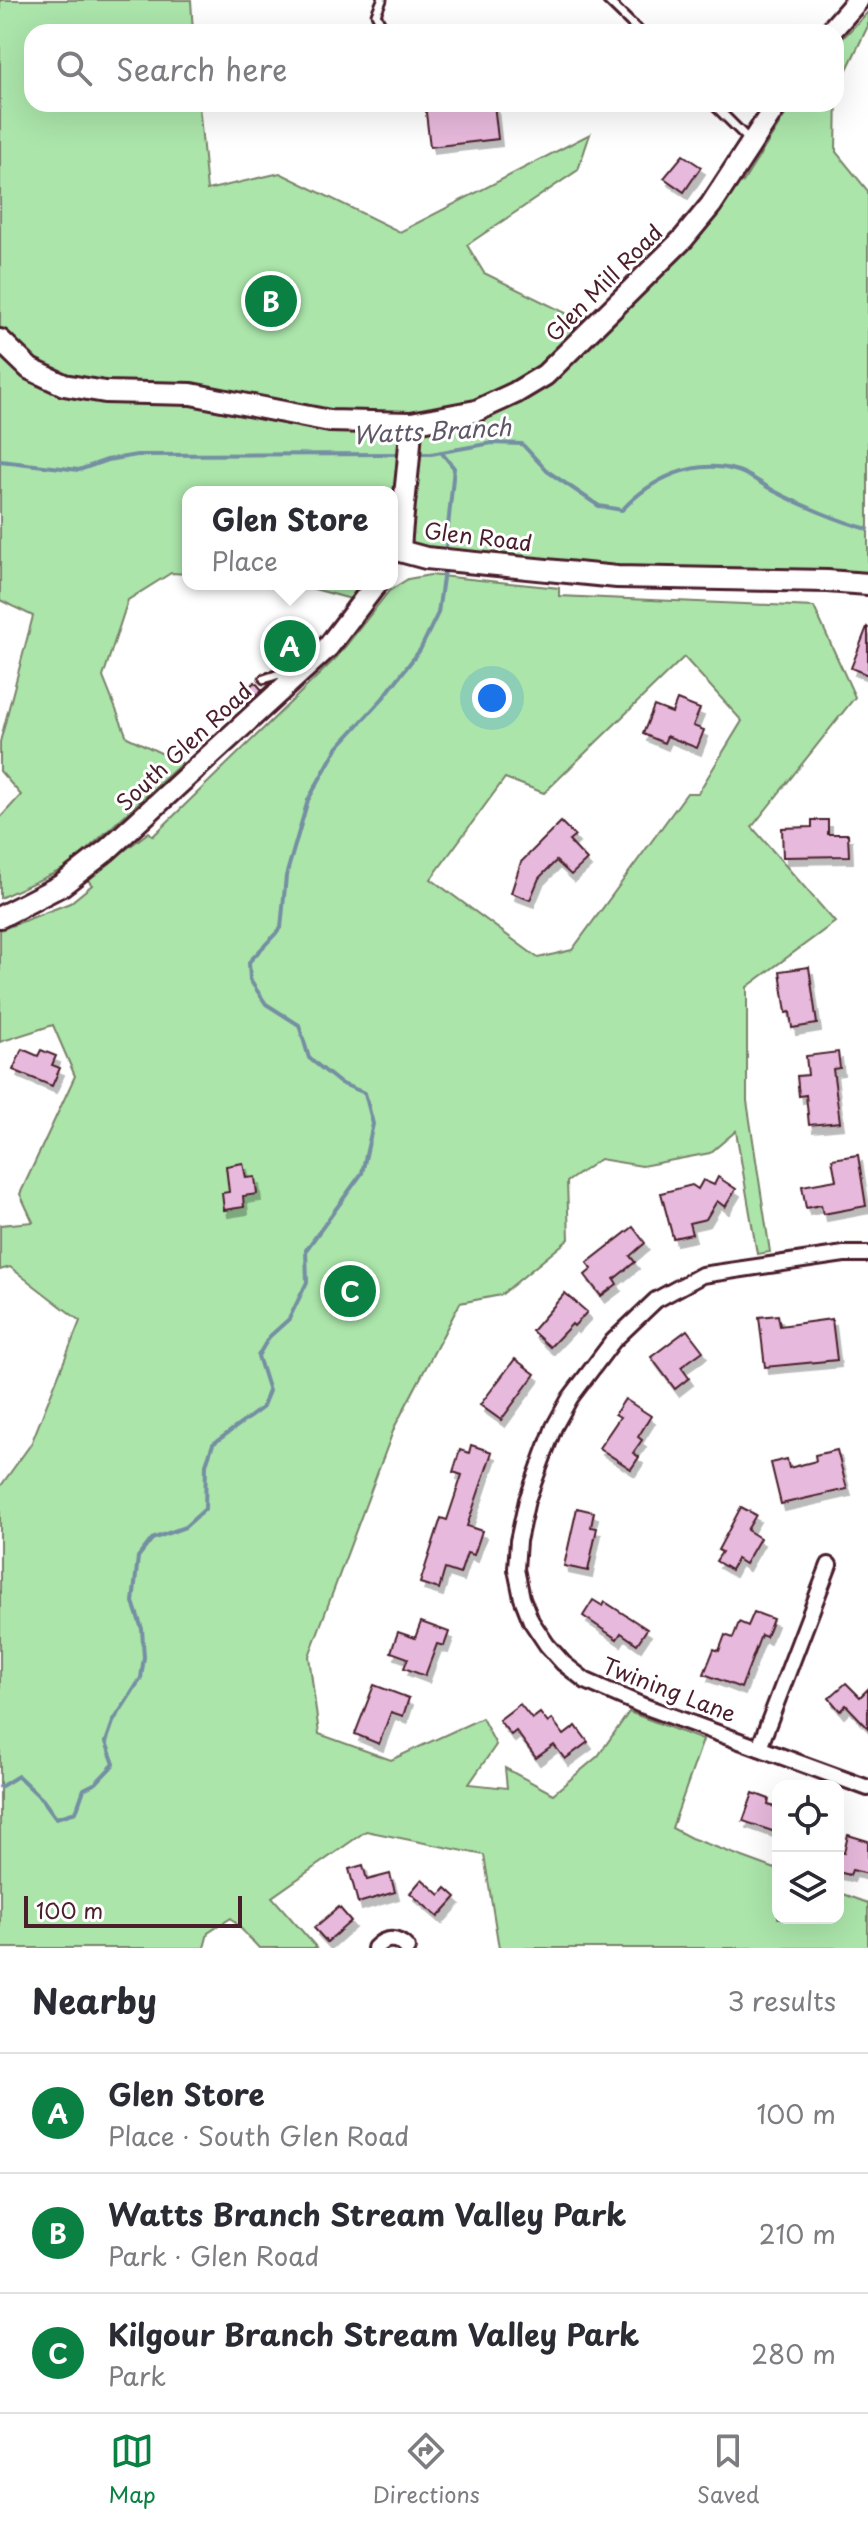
<!DOCTYPE html>
<meta charset="utf-8">
<style>
body{margin:0;font-family:"Playpen Sans",sans-serif;background:#f7f7f7;color:#2b2b33}
.controls{position:absolute;right:24px;bottom:24px;display:grid;overflow:hidden;border-radius:16px;box-shadow:0 8px 32px #0002}
.controls button{width:72px;height:72px;display:grid;place-items:center;padding:0;border:0;border-bottom:2px solid #e1e1e2;background:#fff;color:#2b2b33;font:40px sans-serif}
.scale{position:absolute;left:24px;bottom:20px;width:218px;box-sizing:border-box;padding-left:8px;border:4px solid #4a1f2b;border-top:0;font-size:22px;line-height:28px;white-space:nowrap;color:#4a1f2b;-webkit-text-stroke:6px #fff;paint-order:stroke}
.you{position:absolute;left:492px;top:698px;width:28px;height:28px;margin:-20px;border:6px solid #fff;border-radius:50%;background:#1a73e8;box-shadow:0 0 0 12px #1a73e833}
.badge{display:grid;place-items:center;width:52px;height:52px;border-radius:50%;background:#0b8043;color:#fff;font-size:26px;font-weight:700}
.pin{position:absolute;translate:-50% -50%;border:4px solid #fff;box-shadow:0 2px 8px #0006}
.popup{position:absolute;left:182px;top:486px;width:216px;height:104px;box-sizing:border-box;display:grid;place-content:center;border-radius:16px;background:#fff;filter:drop-shadow(0 2px 6px #0005);font-size:26px;white-space:nowrap;color:#7c7c81}
.popup b{font-size:30px;color:#2b2b33}
.popup::after{content:'';position:absolute;left:50%;top:100%;margin-left:-16px;border:16px solid transparent;border-top-color:#fff}
.list{margin:0;padding:0;list-style:none}
h2{display:flex;justify-content:space-between;align-items:center;height:104px;margin:0;padding:0 32px;font-size:34px}
h2 small{font-size:26px;font-weight:400;color:#7c7c81}
.list li{display:grid;grid-template-columns:52px 1fr auto;gap:24px;align-items:center;box-sizing:border-box;height:120px;padding:0 32px;border-top:2px solid #e1e1e2}
.list b{display:block;font-size:30px;white-space:nowrap}
.list p{margin:0;font-size:26px;white-space:nowrap;color:#7c7c81}
.list em{font-size:26px;font-style:normal;color:#7c7c81}
.icon{flex:none;width:44px;height:44px;fill:none;stroke:currentColor;stroke-width:2;stroke-linecap:round;stroke-linejoin:round}
.map{position:relative;flex:none;width:868px;height:1948px;overflow:hidden}
.search{position:absolute;background:#fff;box-shadow:0 8px 32px #0002;left:24px;right:24px;top:24px;height:88px;display:flex;align-items:center;gap:20px;box-sizing:border-box;padding:0 28px;border-radius:24px;color:#7c7c81;font-size:30px}
.sheet{height:464px;background:#fff}
nav{display:flex;justify-content:space-around;align-items:center;box-sizing:border-box;height:112px;border-top:2px solid #e1e1e2;background:#fff;font-size:22px;color:#7c7c81}
nav a{display:grid;justify-items:center;gap:4px}
nav .on{color:#0b8043}
.map>svg:first-child{display:block}
</style>
<div class="map">
<svg width="868" height="1948" viewBox="0 0 868 1948">
<defs>
<filter id="shadow"><feDropShadow dx="4" dy="7" stdDeviation="0" flood-color="#0004"/></filter>
</defs>
<rect width="100%" height="100%" fill="#fff"/>
<filter id="ink" filterUnits="userSpaceOnUse"><feTurbulence type="fractalNoise" baseFrequency=".0125" numOctaves="2"/><feDisplacementMap in="SourceGraphic" scale="16" xChannelSelector="R" yChannelSelector="G"/><feConvolveMatrix kernelMatrix="1 2 1 2 8 2 1 2 1" color-interpolation-filters="sRGB"/></filter>
<g filter="url(#ink)">
<g fill="#abe5aa" stroke="#7a826a" stroke-width="2" fill-rule="evenodd">
<polygon points="0,0 191,0 193,32 32,32 32,104 199,104 207,190 280,173 400,232 590,134 578,170 467,245 484,273 596,328 739,172 743,182 792,104 836,104 836,45 868,12 868,26 837,90 836,152 868,191 868,584 665,579 400,551 392,562 392,492 188,492 188,574 171,573 128,600 103,677 127,737 182,763 68,867 0,898 0,818 21,795 0,771 0,742 33,616 0,600"/>
<path d="M 430,575 L 559,588 L 559,596 L 814,607 L 855,697 L 752,827 L 835,922 L 747,987 L 747,1101 L 770,1252 L 757,1254 L 736,1131 L 710,1153 L 642,1166 L 600,1159 L 567,1182 L 569,1239 L 501,1295 L 460,1303 L 395,1426 L 309,1656 L 319,1734 L 391,1760 L 482,1718 L 496,1745 L 469,1784 L 507,1788 L 505,1768 L 553,1794 L 598,1756 L 629,1712 L 703,1740 L 672,1828 L 691,1838 L 778,1870 L 778,1918 L 838,1918 L 838,1892 L 868,1903 L 868,1948 L 499,1948 L 484,1855 L 366,1831 L 272,1897 L 317,1948 L 259,1948 L 231,1918 L 208,1933 L 204,1948 L 0,1948 L 0,1487 L 31,1444 L 80,1321 L 10,1267 L 0,1270 L 0,1225 L 33,1222 L 20,1194 L 75,1076 L 53,1025 L 0,1042 L 0,930 L 70,903 L 92,885 L 87,879 L 149,832 L 153,836 L 337,657 L 389,591 L 408,579 ZM 684,657 L 742,721 L 698,793 L 687,793 L 572,950 L 538,958 L 431,879 L 505,778 L 544,793 Z"/>
<polygon points="296,584 376,584 362,602"/>
</g>
<g fill="none" stroke-linecap="round" stroke-linejoin="round">
<g stroke="#748fa2" stroke-width="4">
<polyline points="441,452 454,468 446,546"/>
<path d="M 417,454 L 431,454 L 492,443 L 522,444 L 547,471 L 599,506 L 622,510 C 651,479 695,457 738,471 C 751,475 764,486 776,492 C 801,505 841,522 868,529"/>
<polyline points="0,461 79,470 107,460 137,455 404,454"/>
<polyline points="0,1787 18,1776 43,1800 56,1818 76,1812 84,1789 96,1783 114,1764 106,1742 113,1722 141,1678 144,1657 142,1629 133,1602 138,1557 152,1539 185,1527 205,1509 206,1464 213,1444 262,1408 269,1391 258,1356 269,1337 289,1319 307,1282 306,1250 362,1173 373,1124 365,1093 340,1083 309,1058 299,1025 266,1004 250,980 249,962 281,928 286,876 308,800 337,748 383,698 420,650 438,613 444,571"/>
</g>
</g>
<g fill="#e7b9dc" stroke="#4a1f2b" stroke-width="2" filter="url(#shadow)">
<polygon points="425,104 494,104 498,139 430,147"/>
<polygon points="683,155 701,167 684,192 664,178"/>
<polygon points="298,621 308,630 302,635 310,643 287,667 270,650"/>
<polygon points="867,627 868,628 868,675 851,668"/>
<polygon points="255,682 262,690 247,704 239,695"/>
<polygon points="677,700 700,709 693,726 704,730 697,748 667,736 664,743 643,734 654,706 672,713"/>
<polygon points="812,820 828,820 828,834 848,834 849,856 783,857 782,828 812,827"/>
<polygon points="561,822 575,836 569,841 587,860 571,875 556,861 539,878 530,900 511,893 521,862"/>
<polygon points="809,967 817,1024 792,1028 790,1012 786,1013 780,971"/>
<polygon points="22,1049 38,1056 41,1050 56,1056 52,1065 60,1068 52,1086 13,1070"/>
<polygon points="838,1052 840,1068 833,1069 840,1122 809,1125 806,1095 799,1096 797,1076 808,1075 806,1056"/>
<polygon points="858,1155 866,1206 823,1214 821,1205 806,1208 802,1186 836,1180 832,1159"/>
<polygon points="243,1163 246,1178 255,1177 257,1194 243,1196 244,1207 224,1210 222,1193 229,1192 226,1166"/>
<polygon points="718,1177 736,1189 725,1207 717,1201 706,1219 689,1223 692,1234 673,1238 661,1193 692,1185 698,1189 703,1180 714,1185"/>
<polygon points="633,1227 645,1243 630,1256 635,1262 614,1279 617,1284 601,1296 585,1275 592,1269 587,1263"/>
<polygon points="565,1293 587,1312 574,1326 572,1324 550,1347 532,1331"/>
<polygon points="778,1315 780,1326 832,1319 837,1360 765,1367 759,1317"/>
<polygon points="687,1330 703,1351 681,1367 689,1378 675,1389 651,1357"/>
<polygon points="515,1359 535,1374 501,1420 480,1405"/>
<polygon points="625,1399 651,1416 638,1437 642,1440 633,1453 639,1457 631,1469 599,1448 620,1417 615,1414"/>
<polygon points="471,1445 492,1452 467,1526 482,1531 474,1555 467,1553 460,1574 445,1569 439,1589 420,1583 441,1518 447,1520 462,1475 453,1472 460,1450 469,1453"/>
<polygon points="837,1450 847,1489 781,1504 771,1463 787,1459 789,1468 816,1461 815,1455"/>
<polygon points="741,1507 756,1515 747,1530 760,1538 745,1564 737,1559 731,1570 716,1561 722,1552 718,1550"/>
<polygon points="577,1508 594,1512 591,1527 597,1528 588,1571 564,1566"/>
<polygon points="593,1600 603,1606 605,1602 647,1629 637,1644 621,1633 617,1639 583,1616"/>
<polygon points="754,1612 773,1619 766,1637 761,1635 741,1688 704,1674 714,1649 719,1651 725,1635 733,1638 739,1622 748,1626"/>
<polygon points="421,1622 449,1632 444,1646 437,1644 425,1676 404,1668 408,1658 391,1652 398,1632 415,1638"/>
<polygon points="846,1683 860,1697 868,1689 868,1728 846,1705 840,1711 829,1698"/>
<polygon points="374,1685 409,1698 403,1716 391,1712 379,1744 355,1734"/>
<polygon points="520,1704 532,1719 540,1713 548,1723 552,1719 564,1735 576,1726 588,1742 565,1759 554,1745 536,1758 516,1731 511,1735 499,1720"/>
<polygon points="753,1793 769,1799 768,1805 778,1808 778,1833 743,1821"/>
<polygon points="848,1835 868,1841 868,1874 852,1870 850,1875 838,1872 838,1851 844,1853"/>
<polygon points="363,1865 367,1880 390,1874 395,1892 358,1903 349,1869"/>
<polygon points="422,1879 440,1895 446,1888 456,1897 438,1917 410,1893"/>
<polygon points="339,1907 351,1921 327,1942 314,1928"/>
</g>
<g fill="none" stroke-linecap="round" stroke-linejoin="round">
<defs>
<g id="service">
<polyline points="382,0 376,14 385,32"/>
<polyline points="607,0 640,32"/>
<polyline points="713,104 750,141"/>
<polyline points="264,679 279,674 287,680"/>
</g>
<g id="minor">
<polyline points="868,1254 844,1254 702,1275 656,1300 613,1341 570,1398 554,1427 527,1500 518,1541 516,1569 522,1598 531,1621 547,1645 563,1663 586,1681 641,1705 868,1788"/>
<polyline points="759,1748 829,1565"/>
<path d="M 375,1948 C 385,1937 397,1937 407,1948"/>
</g>
<g id="secondary">
<polyline points="830,32 858,0"/>
<polyline points="0,340 30,369 64,385 105,392 191,394 330,421 411,423 476,411 515,393 545,375 683,239 711,205 777,104"/>
<polyline points="400,551 426,558 617,577 827,581 868,584"/>
<path d="M 400,551 C 402,508 410,466 411,423"/>
<polyline points="0,917 62,885 107,850 328,647 376,584"/>
</g>
</defs>
<use href="#service" stroke="#4a1f2b" stroke-width="13"/>
<use href="#minor" stroke="#4a1f2b" stroke-width="20"/>
<use href="#secondary" stroke="#4a1f2b" stroke-width="26"/>
<use href="#service" stroke="#fff" stroke-width="7"/>
<use href="#minor" stroke="#fff" stroke-width="14"/>
<use href="#secondary" stroke="#fff" stroke-width="20"/>
</g>
</g>
<g text-anchor="middle" stroke-width="6" stroke-linejoin="round" paint-order="stroke">
<g font-size="22" fill="#4a1f2b" stroke="#fff">
<text transform="translate(604 283) rotate(-45)" y="8">Glen Mill Road</text>
<text transform="translate(478 537) rotate(7)" y="8">Glen Road</text>
<text transform="translate(184 747) rotate(-43)" y="8">South Glen Road</text>
<text transform="translate(669 1690) rotate(21)" y="8">Twining Lane</text>
</g>
<g font-size="24" font-style="italic" fill="#5f5766" stroke="#fff">
<text transform="translate(432 432) rotate(-3)" y="8">Watts Branch</text>
</g>
</g>
</svg>
<div class="controls">
<button><svg class="icon" aria-label="locate" viewBox="0 0 24 24"><circle cx="12" cy="12" r="6"/><path d="M12 2v4M12 18v4M2 12h4M18 12h4"/></svg></button>
<button><svg class="icon" aria-label="layers" viewBox="0 0 24 24"><path d="M12 4l9 5-9 5-9-5zM3 14l9 5 9-5"/></svg></button>
</div>
<div class="scale">100 m</div>
<div class="you"></div>
<div class="pin badge" style="left:290px;top:646px">A</div>
<div class="popup"><b>Glen Store</b>Place</div>
<div class="pin badge" style="left:271px;top:301px">B</div>
<div class="pin badge" style="left:350px;top:1291px">C</div>
<div class="search"><svg class="icon" aria-label="search" viewBox="0 0 24 24"><circle cx="10" cy="10" r="6"/><path d="M15 15l6 6"/></svg>Search here</div>
</div>
<section class="sheet">
<h2>Nearby<small>3 results</small></h2>
<ul class="list">
<li><span class="badge">A</span><div><b>Glen Store</b><p>Place · South Glen Road</p></div><em>100 m</em></li>
<li><span class="badge">B</span><div><b>Watts Branch Stream Valley Park</b><p>Park · Glen Road</p></div><em>210 m</em></li>
<li><span class="badge">C</span><div><b>Kilgour Branch Stream Valley Park</b><p>Park</p></div><em>280 m</em></li>
</ul>
</section>
<nav>
<a class="on"><svg class="icon" aria-label="map" viewBox="0 0 24 24"><path d="M3 6l6-2 6 2 6-2v14l-6 2-6-2-6 2zM9 4v14M15 6v14"/></svg>Map</a>
<a><svg class="icon" aria-label="directions" viewBox="0 0 24 24"><path d="M12 3l9 9-9 9-9-9zM9 14v-3h6M13 9l2 2-2 2"/></svg>Directions</a>
<a><svg class="icon" aria-label="saved" viewBox="0 0 24 24"><path d="M7 4h10v16l-5-4-5 4z"/></svg>Saved</a>
</nav>
